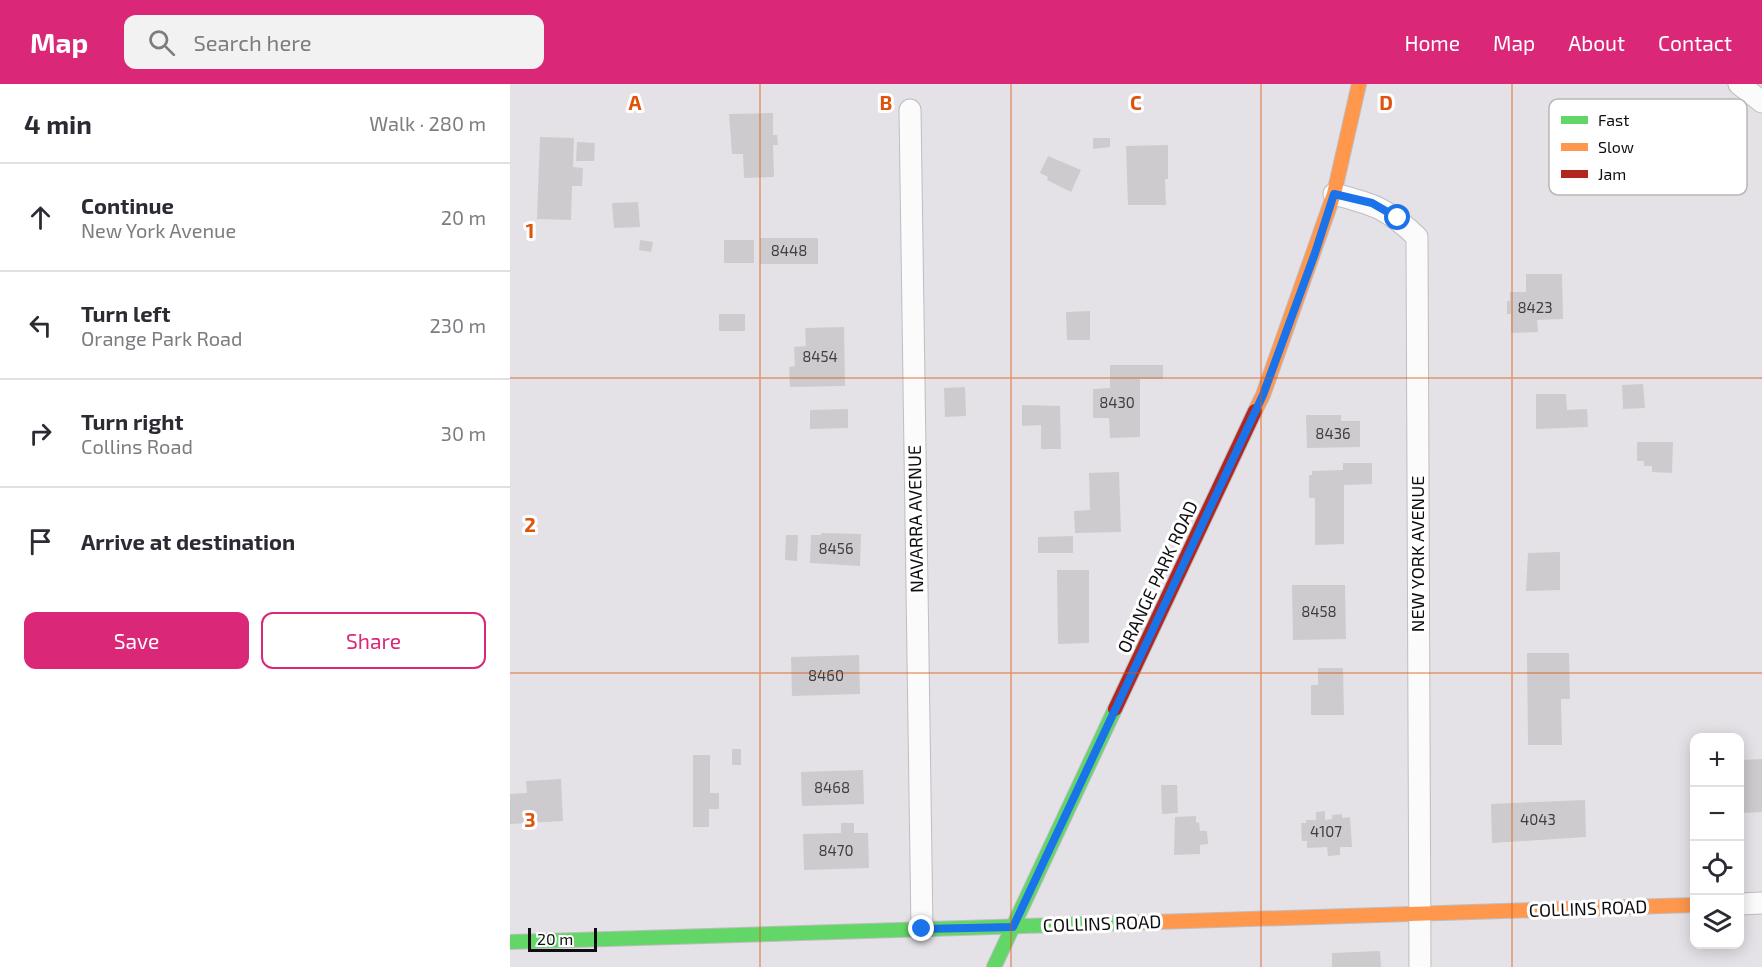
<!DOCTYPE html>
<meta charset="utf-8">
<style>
body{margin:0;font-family:"Exo 2",sans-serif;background:#f2f2f3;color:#2b2b33}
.controls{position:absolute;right:18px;bottom:18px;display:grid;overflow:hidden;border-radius:12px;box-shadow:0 3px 15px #0003}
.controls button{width:54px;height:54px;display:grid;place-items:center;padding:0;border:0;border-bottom:2px solid #e1e1e2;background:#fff;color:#2b2b33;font:30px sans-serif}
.scale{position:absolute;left:18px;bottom:15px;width:69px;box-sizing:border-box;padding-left:6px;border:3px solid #0f0d11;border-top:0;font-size:16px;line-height:21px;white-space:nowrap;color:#0f0d11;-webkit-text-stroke:4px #fff;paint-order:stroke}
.stop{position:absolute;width:18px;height:18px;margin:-14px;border:4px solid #1a73e8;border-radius:50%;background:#fff}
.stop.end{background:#1a73e8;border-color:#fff;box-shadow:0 2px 6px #0008}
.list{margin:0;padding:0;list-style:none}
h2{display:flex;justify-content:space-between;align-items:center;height:78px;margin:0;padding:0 24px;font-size:26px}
h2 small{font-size:20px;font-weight:400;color:#7c7c81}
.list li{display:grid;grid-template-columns:39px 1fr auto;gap:18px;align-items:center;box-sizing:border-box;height:108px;padding:0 24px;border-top:2px solid #e1e1e2}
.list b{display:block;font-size:22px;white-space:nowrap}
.list p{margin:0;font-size:20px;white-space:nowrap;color:#7c7c81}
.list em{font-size:20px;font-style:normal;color:#7c7c81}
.actions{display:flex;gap:12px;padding:18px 24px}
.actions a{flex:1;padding:14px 0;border:2px solid #db2777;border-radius:12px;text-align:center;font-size:21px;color:#db2777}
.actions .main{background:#db2777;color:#fff}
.icon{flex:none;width:33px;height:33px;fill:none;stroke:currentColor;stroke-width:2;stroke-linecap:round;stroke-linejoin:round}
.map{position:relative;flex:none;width:1252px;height:883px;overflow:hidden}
header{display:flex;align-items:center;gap:36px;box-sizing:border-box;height:84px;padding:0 30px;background:#db2777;color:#fff}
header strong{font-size:28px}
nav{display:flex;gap:33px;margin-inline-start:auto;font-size:21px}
.search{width:420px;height:54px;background:#f2f2f3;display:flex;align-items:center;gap:15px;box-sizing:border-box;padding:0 21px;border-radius:12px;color:#7c7c81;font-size:22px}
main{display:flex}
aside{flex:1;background:#fff}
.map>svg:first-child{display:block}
</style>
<header>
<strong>Map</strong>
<div class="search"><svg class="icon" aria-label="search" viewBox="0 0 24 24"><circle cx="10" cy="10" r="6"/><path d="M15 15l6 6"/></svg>Search here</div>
<nav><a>Home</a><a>Map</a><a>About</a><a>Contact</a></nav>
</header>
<main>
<aside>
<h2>4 min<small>Walk · 280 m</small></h2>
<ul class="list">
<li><svg class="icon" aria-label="ahead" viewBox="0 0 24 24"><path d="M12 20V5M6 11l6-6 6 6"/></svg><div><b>Continue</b><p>New York Avenue</p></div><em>20 m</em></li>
<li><svg class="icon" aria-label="left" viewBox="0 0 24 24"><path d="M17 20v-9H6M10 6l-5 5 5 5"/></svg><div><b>Turn left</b><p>Orange Park Road</p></div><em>230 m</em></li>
<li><svg class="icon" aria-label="right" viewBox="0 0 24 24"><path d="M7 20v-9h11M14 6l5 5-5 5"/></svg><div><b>Turn right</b><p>Collins Road</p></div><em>30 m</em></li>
<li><svg class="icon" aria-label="arrive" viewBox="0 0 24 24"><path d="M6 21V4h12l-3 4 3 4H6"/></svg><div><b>Arrive at destination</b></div></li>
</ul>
<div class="actions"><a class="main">Save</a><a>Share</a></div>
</aside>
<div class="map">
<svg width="1252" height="883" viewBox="0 0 1252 883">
<rect width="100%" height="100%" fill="#e5e2e7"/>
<g fill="#cdcbce">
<polygon points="263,29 263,51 267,51 268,61 263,61 264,93 234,94 233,70 222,70 219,30"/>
<polygon points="30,53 64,54 63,83 73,84 72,102 62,102 61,136 27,135"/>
<polygon points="583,54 600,54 600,63 583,65"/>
<polygon points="67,58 85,59 84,77 66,77"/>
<polygon points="658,61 658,95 655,95 656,121 618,121 616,62"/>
<polygon points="538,72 571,86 561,108 537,96 538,93 530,89"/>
<polygon points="128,118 130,143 104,144 102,119"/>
<rect x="250" y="154" width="58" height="26"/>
<polygon points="130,156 143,158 141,168 129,166"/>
<rect x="214" y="156" width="30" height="23"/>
<polygon points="1016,190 1052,190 1053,235 1027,236 1028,248 1001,249 1001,230 997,230 997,217 1000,217 1000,208 1016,208"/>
<polygon points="580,227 580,256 557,256 556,228"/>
<rect x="209" y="230" width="26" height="17"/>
<polygon points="334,243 335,302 280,303 279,283 285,282 284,263 296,262 295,244"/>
<polygon points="600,281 653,281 653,295 630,295 630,353 600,354 599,334 583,334 583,305 600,304"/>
<polygon points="1133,300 1135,324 1113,325 1112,301"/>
<polygon points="455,303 456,332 435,333 434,304"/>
<polygon points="1026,310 1056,310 1057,326 1077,325 1078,343 1026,345"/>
<polygon points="512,321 550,322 551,365 531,365 531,341 512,342"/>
<polygon points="338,325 338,344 300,345 300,326"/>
<polygon points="796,331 831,331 831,337 850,337 850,363 797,364"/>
<polygon points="1127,358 1163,358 1162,389 1142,388 1142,382 1134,382 1134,377 1127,377"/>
<polygon points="833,379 862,379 862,400 834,401 834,460 805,461 805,414 799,414 799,391 802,391 802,387 833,386"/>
<polygon points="609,388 611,448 565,449 564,427 580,426 579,389"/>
<polygon points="312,449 351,450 350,482 300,479 301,451 311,451"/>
<polygon points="276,451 288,451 287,477 275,476"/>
<polygon points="563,452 563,469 528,469 528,453"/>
<polygon points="1050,468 1050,506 1016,507 1018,469"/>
<polygon points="547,486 579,486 579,559 548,560"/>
<polygon points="782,501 835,501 836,555 783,556"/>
<polygon points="1017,569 1059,569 1060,615 1051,615 1052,661 1018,661"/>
<polygon points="349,571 350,610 282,612 281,573"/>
<polygon points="808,584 833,584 834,631 801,631 801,601 808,601"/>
<rect x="222" y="665" width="9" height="16"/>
<polygon points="183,671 200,671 200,709 209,709 209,725 199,725 199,743 183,743"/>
<polygon points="1252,675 1252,728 1230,729 1230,676"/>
<polygon points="353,686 354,720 292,722 291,688"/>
<polygon points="51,695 53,737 0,740 0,710 17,709 16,697"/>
<polygon points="651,701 667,701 668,729 652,730"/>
<polygon points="1075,716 1076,753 982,759 981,720"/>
<polygon points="815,727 815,736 822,735 822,731 832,730 832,734 840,733 842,763 830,763 830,771 818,772 817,763 797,764 797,757 792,757 791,739 796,739 796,736 806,736 806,728"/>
<polygon points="686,732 686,739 689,738 690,747 697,747 698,760 690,761 690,770 664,771 665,733"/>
<polygon points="331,739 344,739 344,749 358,749 359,784 294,786 293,750 331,749"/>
<polygon points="870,867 871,883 822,883 822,869"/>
</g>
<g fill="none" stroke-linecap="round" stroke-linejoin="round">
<defs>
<g id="street">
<polyline points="1229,0 1252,18"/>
<polyline points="400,26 412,845"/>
<path d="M 824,110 C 863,120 877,124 907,153 L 910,883"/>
<polyline points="1230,820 1252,819"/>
</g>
<g id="fast">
<polyline points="0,858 615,839"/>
<polyline points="484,883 605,625"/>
</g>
<g id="slow">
<polyline points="745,327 753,311 824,110 849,0"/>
<polyline points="615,839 1184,821"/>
</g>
<polyline id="jam" points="605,625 745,327"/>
</defs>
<use href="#street" stroke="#bfbdc0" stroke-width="23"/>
<use href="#fast" stroke="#bfbdc0" stroke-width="16"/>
<use href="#slow" stroke="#bfbdc0" stroke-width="16"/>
<use href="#jam" stroke="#bfbdc0" stroke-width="16"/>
<use href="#street" stroke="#fbfbfb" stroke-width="21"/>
<use href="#fast" stroke="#63d668" stroke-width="14"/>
<use href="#slow" stroke="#ff974d" stroke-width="14"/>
<use href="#jam" stroke="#b3261e" stroke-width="14"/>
</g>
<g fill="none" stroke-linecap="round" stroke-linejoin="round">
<polyline stroke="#1a73e8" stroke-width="8" points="412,845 503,843 753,311 805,169 824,110 862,119 888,134"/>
</g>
<path fill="none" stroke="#dd550c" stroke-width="1.5" stroke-opacity="0.55" d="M 250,0 L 250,883M 501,0 L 501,883M 751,0 L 751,883M 1002,0 L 1002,883M 0,294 L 1252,294M 0,589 L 1252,589"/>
<g text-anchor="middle" stroke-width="6" stroke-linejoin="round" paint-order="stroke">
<g font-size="15" fill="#403e42">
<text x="279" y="172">8448</text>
<text x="1025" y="229">8423</text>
<text x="310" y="278">8454</text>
<text x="607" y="324">8430</text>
<text x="823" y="355">8436</text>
<text x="326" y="470">8456</text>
<text x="809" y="533">8458</text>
<text x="316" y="597">8460</text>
<text x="322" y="709">8468</text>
<text x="1028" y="741">4043</text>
<text x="816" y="753">4107</text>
<text x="326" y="772">8470</text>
</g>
<g font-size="18" fill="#0f0d11" stroke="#fff">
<text transform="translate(406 435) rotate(-91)" y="6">NAVARRA AVENUE</text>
<text transform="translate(908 470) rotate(-90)" y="6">NEW YORK AVENUE</text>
<text transform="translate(648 493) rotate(-65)" y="6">ORANGE PARK ROAD</text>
<text transform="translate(1078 825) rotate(-2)" y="6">COLLINS ROAD</text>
<text transform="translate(592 840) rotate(-2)" y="6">COLLINS ROAD</text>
</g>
</g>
<rect x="1039" y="15" width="198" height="96" rx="9" fill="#fff" stroke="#b7b6b8" stroke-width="1.5"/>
<rect x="1051" y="32" width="27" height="8" fill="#63d668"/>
<rect x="1051" y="59" width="27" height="8" fill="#ff974d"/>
<rect x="1051" y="86" width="27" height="8" fill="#b3261e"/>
<g font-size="16" fill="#0f0d11">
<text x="1088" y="42">Fast</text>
<text x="1088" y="69">Slow</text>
<text x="1088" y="96">Jam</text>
</g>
<g font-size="20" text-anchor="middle" font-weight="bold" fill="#dd550c" stroke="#fff" stroke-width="6" stroke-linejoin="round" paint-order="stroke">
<text x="125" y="26">A</text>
<text x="376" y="26">B</text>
<text x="626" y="26">C</text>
<text x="876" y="26">D</text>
<text x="20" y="154">1</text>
<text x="20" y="448">2</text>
<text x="20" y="743">3</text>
</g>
</svg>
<div class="controls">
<button>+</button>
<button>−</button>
<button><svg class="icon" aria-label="locate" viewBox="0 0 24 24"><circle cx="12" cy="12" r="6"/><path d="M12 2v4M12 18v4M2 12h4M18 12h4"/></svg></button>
<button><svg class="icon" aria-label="layers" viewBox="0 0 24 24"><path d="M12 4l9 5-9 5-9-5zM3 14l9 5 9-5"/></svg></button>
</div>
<div class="scale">20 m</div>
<div class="stop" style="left:888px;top:134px"></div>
<div class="stop end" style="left:412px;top:845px"></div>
</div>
</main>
